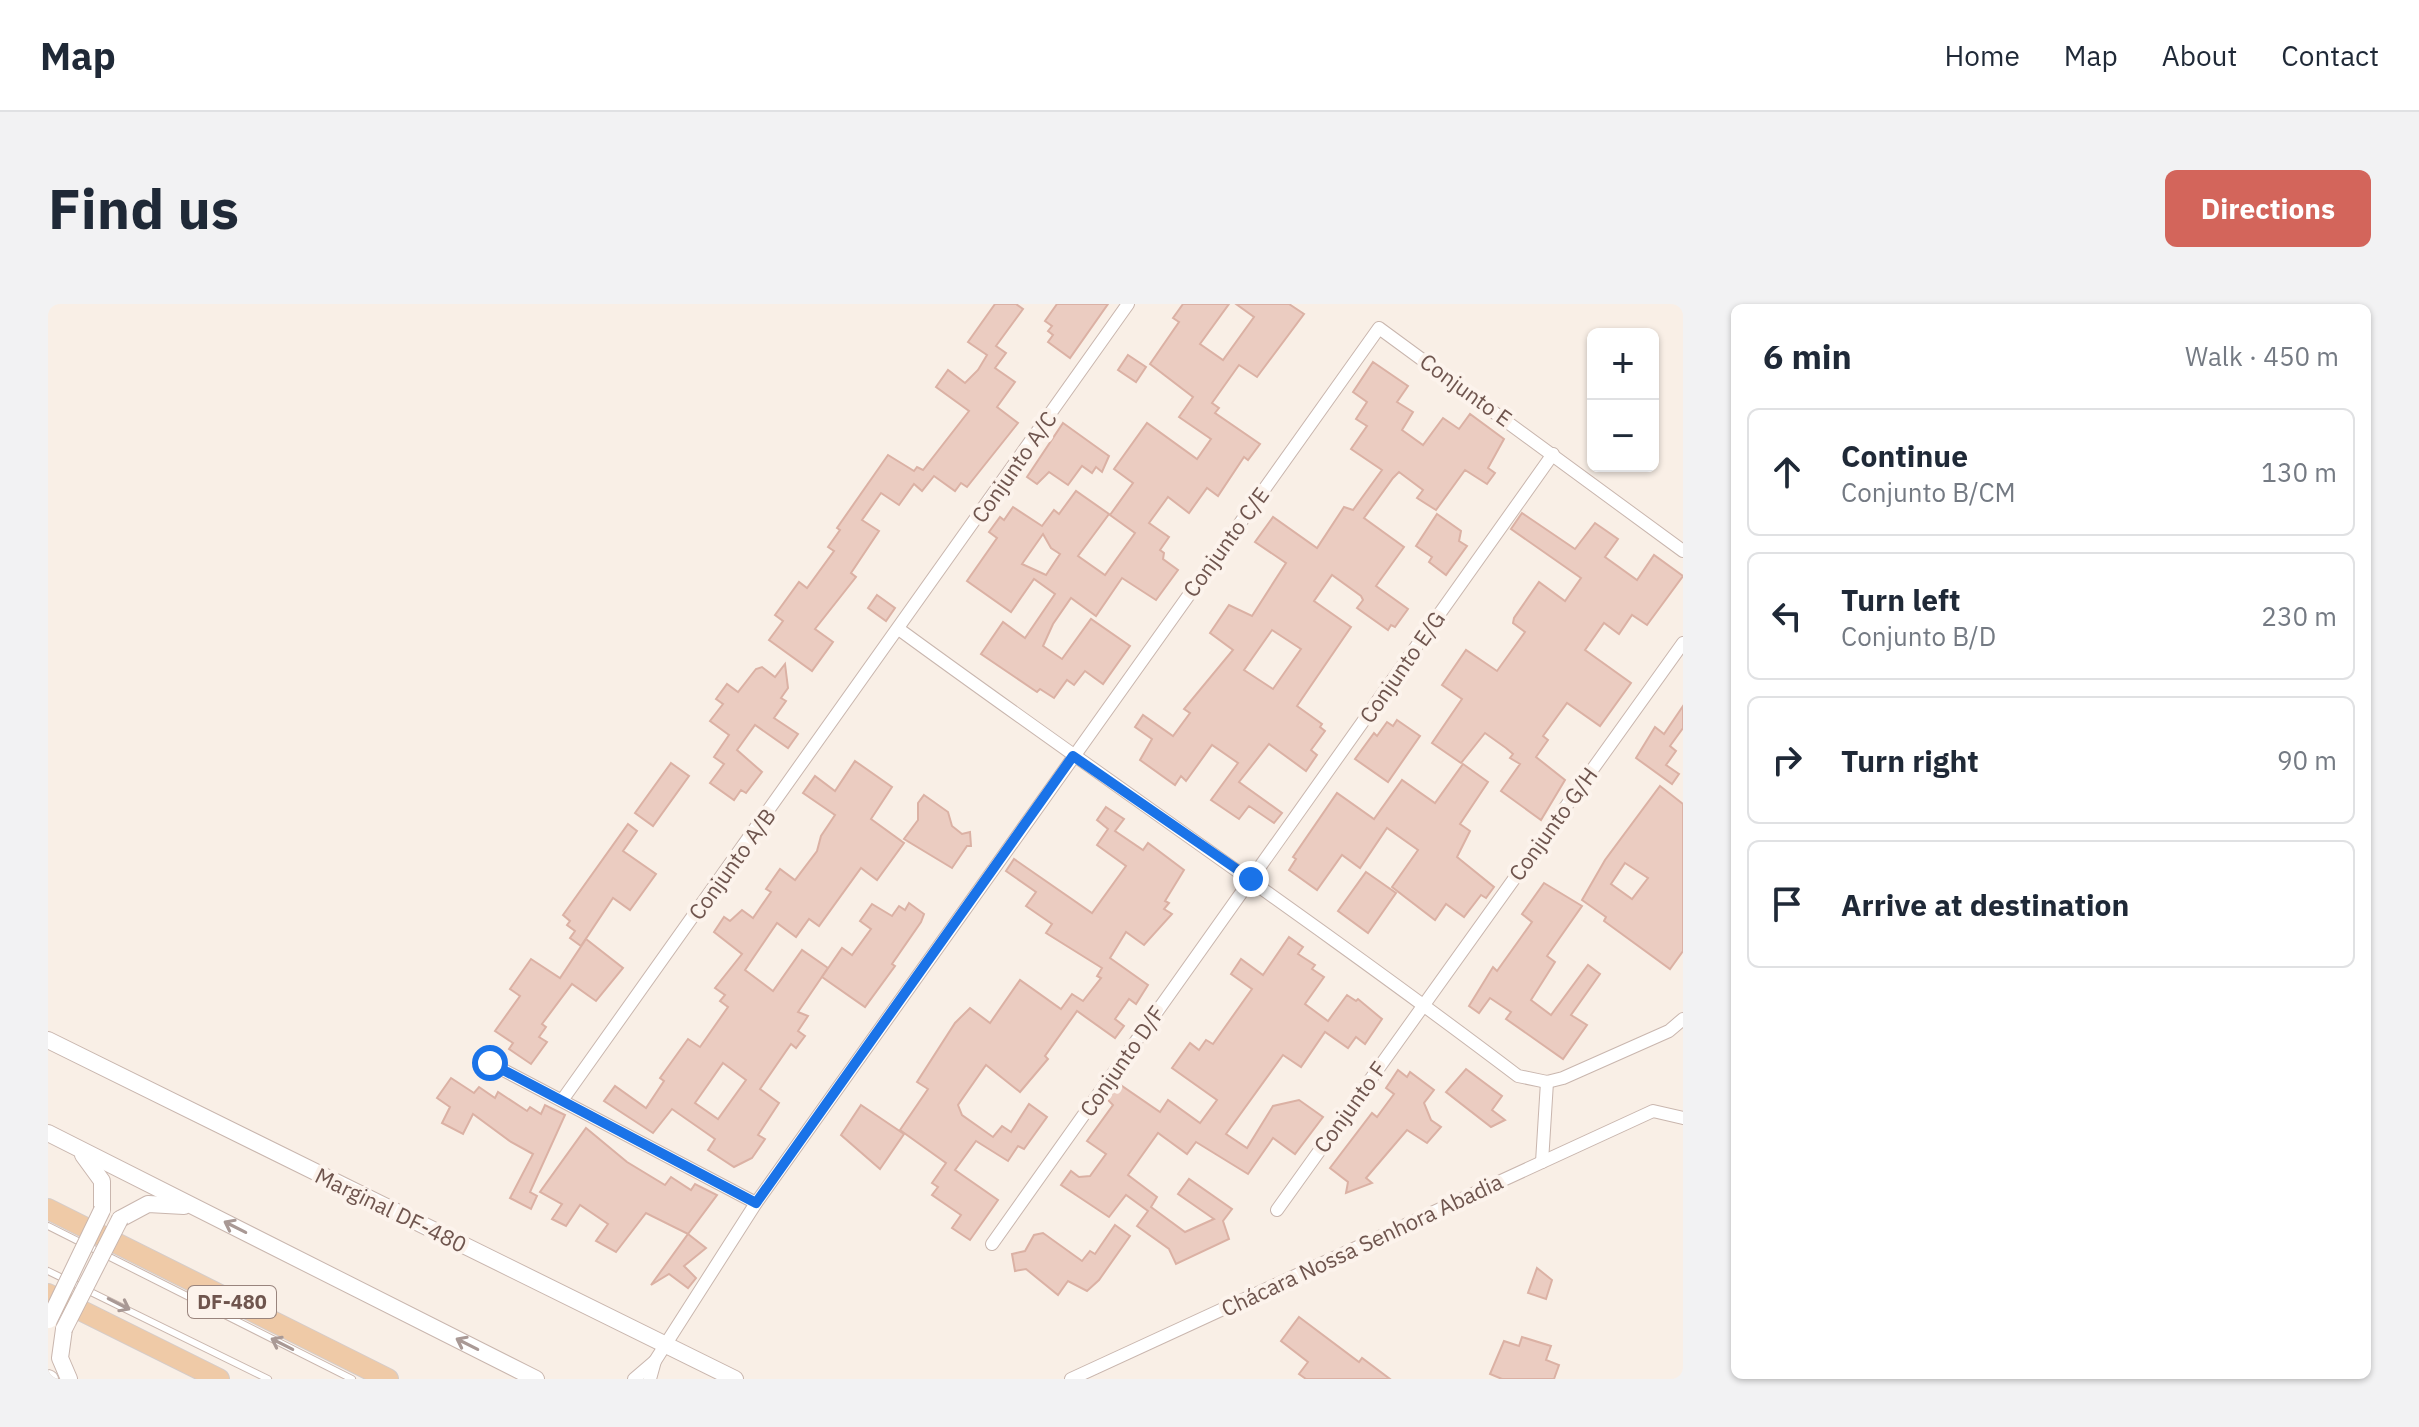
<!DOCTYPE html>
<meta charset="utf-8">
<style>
body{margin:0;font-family:"IBM Plex Sans",sans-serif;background:#f2f2f3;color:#1f2937}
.controls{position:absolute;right:24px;top:24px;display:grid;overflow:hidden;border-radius:12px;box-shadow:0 2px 6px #0004}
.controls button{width:72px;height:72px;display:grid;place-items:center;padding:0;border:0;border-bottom:2px solid #e0e1e3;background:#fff;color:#1f2937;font:40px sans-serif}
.stop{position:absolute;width:24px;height:24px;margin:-18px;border:6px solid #1a73e8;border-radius:50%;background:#fff}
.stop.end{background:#1a73e8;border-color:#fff;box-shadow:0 2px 8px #0008}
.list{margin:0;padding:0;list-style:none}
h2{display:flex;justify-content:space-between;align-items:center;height:104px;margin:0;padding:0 32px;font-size:34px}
h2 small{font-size:26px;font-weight:400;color:#747a83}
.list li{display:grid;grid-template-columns:52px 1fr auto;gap:24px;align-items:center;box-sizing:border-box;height:128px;margin:0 16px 16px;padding:0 16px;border:2px solid #e0e1e3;border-radius:12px}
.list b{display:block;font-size:30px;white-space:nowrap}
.list p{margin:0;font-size:26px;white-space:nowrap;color:#747a83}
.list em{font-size:26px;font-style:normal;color:#747a83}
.icon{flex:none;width:44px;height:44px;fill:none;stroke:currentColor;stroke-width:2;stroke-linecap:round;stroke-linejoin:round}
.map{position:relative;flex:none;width:1635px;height:1075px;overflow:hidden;border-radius:12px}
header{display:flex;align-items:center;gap:48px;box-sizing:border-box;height:112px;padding:0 40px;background:#fff;border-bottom:2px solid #e0e1e3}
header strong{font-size:38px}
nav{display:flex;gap:44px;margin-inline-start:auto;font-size:28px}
.intro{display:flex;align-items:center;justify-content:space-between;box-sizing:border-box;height:192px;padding:0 48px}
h1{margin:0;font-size:56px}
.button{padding:20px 36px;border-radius:12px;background:#d3655b;color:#fff;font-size:28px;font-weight:700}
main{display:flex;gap:48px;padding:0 48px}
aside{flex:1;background:#fff;border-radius:12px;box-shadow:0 2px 6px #0004}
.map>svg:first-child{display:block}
</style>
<header>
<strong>Map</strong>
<nav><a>Home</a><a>Map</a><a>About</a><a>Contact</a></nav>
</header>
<div class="intro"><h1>Find us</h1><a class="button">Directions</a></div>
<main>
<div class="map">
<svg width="1635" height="1075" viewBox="0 0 1635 1075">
<rect width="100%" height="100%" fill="#f9efe6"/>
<g fill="#ebccc1" stroke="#dbb1a4" stroke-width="2" fill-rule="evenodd">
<polygon points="947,0 968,0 975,5 948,42 958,49 947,64 967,78 949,103 970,119 919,183 913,179 907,187 886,172 874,187 866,180 851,201 833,189 814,216 831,227 803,269 808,273 767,325 785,338 764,367 721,336 735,317 727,311 751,278 759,284 786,247 780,243 792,226 789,224 840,151 866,167 869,163 875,166 921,107 888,83 900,66 917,79 930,66 939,51 920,38"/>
<polygon points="1009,0 1060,0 1022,54 1000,38 1005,31 1000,27 1004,22 997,17"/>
<path d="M 1135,0 L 1181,0 L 1152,40 L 1175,56 L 1206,13 L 1188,0 L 1241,0 L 1256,10 L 1209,73 L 1191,61 L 1164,99 L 1171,104 L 1167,109 L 1212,140 L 1200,156 L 1196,153 L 1170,192 L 1159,184 L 1141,209 L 1120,193 L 1101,219 L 1121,233 L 1112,246 L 1116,249 L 1115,255 L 1130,266 L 1108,296 L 1074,274 L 1048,312 L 1023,294 L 1005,320 L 995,342 L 1014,355 L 1043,315 L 1082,342 L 1055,380 L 1037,367 L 1026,381 L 1019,376 L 1006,394 L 992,385 L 989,388 L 933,350 L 955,318 L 977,334 L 1007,290 L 986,275 L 963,308 L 919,277 L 949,234 L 941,228 L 952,213 L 956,216 L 965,203 L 994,222 L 1006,206 L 1011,210 L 1028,187 L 1061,210 L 1030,252 L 1057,271 L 1087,229 L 1062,211 L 1085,179 L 1066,165 L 1099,119 L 1149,155 L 1163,135 L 1131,113 L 1145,93 L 1102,60 L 1131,18 L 1125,14 ZM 995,230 L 1003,244 L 1012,250 L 998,271 L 974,260 Z"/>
<polygon points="1080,51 1098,63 1088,78 1070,66"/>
<path d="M 1325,58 L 1360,82 L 1349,98 L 1365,108 L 1354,126 L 1375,141 L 1395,114 L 1411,125 L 1422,110 L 1456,135 L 1440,164 L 1447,169 L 1439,180 L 1417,166 L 1388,206 L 1369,194 L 1375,186 L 1351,168 L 1345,174 L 1316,214 L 1356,243 L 1328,282 L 1360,305 L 1347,323 L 1343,321 L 1340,326 L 1309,304 L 1315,296 L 1313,292 L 1284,271 L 1266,297 L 1303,323 L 1249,402 L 1274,420 L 1272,423 L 1277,427 L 1263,446 L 1269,451 L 1258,467 L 1221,440 L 1191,478 L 1234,509 L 1226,519 L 1201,502 L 1191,515 L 1163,496 L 1190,459 L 1164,441 L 1138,477 L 1133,472 L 1127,481 L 1092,456 L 1104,435 L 1087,423 L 1095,411 L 1125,432 L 1142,409 L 1136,405 L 1185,346 L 1162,329 L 1181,301 L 1204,312 L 1238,259 L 1207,238 L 1225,213 L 1269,244 L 1296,203 L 1305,206 L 1334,166 L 1303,145 L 1319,122 L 1308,115 L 1319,98 L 1305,88 ZM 1224,326 L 1253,345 L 1225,385 L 1196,366 Z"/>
<polygon points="1015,119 1061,152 1054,168 1048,163 1044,169 1034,162 1020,181 1001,168 989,180 979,173"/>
<polygon points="1474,209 1527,245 1547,219 1570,235 1557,253 1589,276 1606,251 1635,272 1599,321 1584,311 1571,330 1556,319 1537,346 1583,379 1552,422 1519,399 1495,432 1500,436 1488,453 1517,476 1493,516 1453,487 1472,460 1462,454 1465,450 1458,444 1437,429 1413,459 1384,439 1414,395 1394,381 1418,346 1449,367 1477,328 1465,319 1466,314 1491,278 1517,297 1533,274 1463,225"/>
<polygon points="1389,210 1413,227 1411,237 1419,242 1398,271 1381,258 1384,253 1368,242"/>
<polygon points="829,291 847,304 838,317 820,304"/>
<polygon points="737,360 740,384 733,394 738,397 726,414 750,430 740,444 707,421 689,446 714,468 698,489 693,486 686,496 662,479 676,460 666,453 681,431 662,417 675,400 668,395 679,380 690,388 708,365 714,363 727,373"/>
<polygon points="1635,402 1635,424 1622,442 1628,447 1618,461 1631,470 1624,480 1588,454 1607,423 1616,430"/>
<polygon points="1349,416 1372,432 1340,478 1307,455 1326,429 1329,432 1339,418 1345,422"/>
<path d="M 807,457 L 844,483 L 823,515 L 856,539 L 829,576 L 813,564 L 771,622 L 761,615 L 748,633 L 729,619 L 697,666 L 725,687 L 754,646 L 780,664 L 750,708 L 760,712 L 750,727 L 757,732 L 748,744 L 743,740 L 712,785 L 731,799 L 710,831 L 717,835 L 704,854 L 686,863 L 660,846 L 667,835 L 624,805 L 605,829 L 556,797 L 567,782 L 598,804 L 616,777 L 612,774 L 640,735 L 652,743 L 680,703 L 672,697 L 677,691 L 667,684 L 694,650 L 666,628 L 676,613 L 682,617 L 694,606 L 705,614 L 723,588 L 718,585 L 732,565 L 747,576 L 769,547 L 773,532 L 787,511 L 755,489 L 767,472 L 787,487 ZM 675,759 L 698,776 L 670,815 L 647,799 Z"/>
<polygon points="623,459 641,472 605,522 587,509"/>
<polygon points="1415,460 1440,478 1412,520 1422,527 1409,553 1446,583 1438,594 1433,591 1416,613 1398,600 1387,616 1344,583 1370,546 1339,524 1312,564 1294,551 1269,586 1241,566 1248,555 1245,553 1289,489 1326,515 1354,476 1387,499"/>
<path d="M 1612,482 L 1635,500 L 1635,647 L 1622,665 L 1556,617 L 1558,613 L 1534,596 L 1557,556 ZM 1577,559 L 1600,574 L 1584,595 L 1563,580 Z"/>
<polygon points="876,491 900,508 904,522 914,530 922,528 923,542 919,542 904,564 856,535 870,516 870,499"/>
<polygon points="1058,503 1076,515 1067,527 1095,546 1100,539 1136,566 1117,597 1121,599 1116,605 1124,610 1096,641 1078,628 1062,654 1100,681 1088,700 1081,695 1067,715 1076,722 1067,734 1029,707 997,752 1000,755 972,788 938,761 910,801 914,811 945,833 954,822 963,828 981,800 999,813 976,845 970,842 960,857 928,837 907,866 950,896 922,936 904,924 913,911 884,891 890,883 884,879 898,859 852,826 880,785 869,778 907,719 922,704 942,719 972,676 1013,705 1024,690 1035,697 1053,674 1049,672 1054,664 998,629 1004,620 978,602 988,588 958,567 966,555 1044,609 1078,562 1049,541 1060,525 1049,516"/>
<polygon points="580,520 589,527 575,547 608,570 582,606 565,594 533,642 522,634 527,627 519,621 522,617 515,611"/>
<polygon points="1318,568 1348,589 1320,629 1290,607"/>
<polygon points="1496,579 1534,602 1499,652 1507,658 1483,696 1503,711 1540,661 1552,670 1523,711 1539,721 1515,755 1458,715 1463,708 1442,694 1431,709 1421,702 1445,663 1449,667 1484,618 1474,610"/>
<polygon points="861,599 876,610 873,618 844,660 847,662 817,703 774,673 794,644 804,651 823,625 812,617 824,600 844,612 851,602 857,606"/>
<polygon points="1241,633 1255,643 1250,650 1267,661 1264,665 1276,673 1257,700 1280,717 1299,691 1308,697 1310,695 1334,715 1317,740 1308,733 1300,744 1277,728 1253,763 1235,751 1178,830 1199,844 1225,802 1251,796 1275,813 1247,850 1225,834 1200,870 1148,838 1139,850 1110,829 1080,871 1109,893 1103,903 1137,928 1166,915 1130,890 1141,875 1184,905 1175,917 1181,935 1128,960 1121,945 1089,922 1100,907 1078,891 1061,913 1013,881 1023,867 1031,873 1042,872 1058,850 1039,837 1065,801 1060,796 1071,780 1112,808 1120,796 1152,819 1169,796 1124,764 1142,739 1151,746 1158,736 1165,740 1204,685 1183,670 1193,655 1215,671"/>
<polygon points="538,635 575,664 548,697 524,680 494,720 498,723 491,733 499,738 483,760 461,745 465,739 447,727 472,692 462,685 483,655 512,674"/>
<polygon points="1418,765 1454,792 1444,806 1457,816 1443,823 1398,788"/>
<polygon points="1350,766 1359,773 1362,768 1386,786 1376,799 1383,816 1393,823 1379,839 1359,826 1318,874 1324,879 1298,889 1300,878 1282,864 1324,809 1329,813 1346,790 1338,784"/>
<polygon points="403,774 426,789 431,783 447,794 450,788 479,807 482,803 493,810 497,801 517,811 482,888 489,892 483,905 462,894 485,850 463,838 425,810 415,830 394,819 402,803 389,794"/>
<polygon points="813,801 856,830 832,865 793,831"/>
<polygon points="538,824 579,858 617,881 623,873 643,886 647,880 669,891 640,930 598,909 568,948 548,937 560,920 532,901 518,922 504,915 514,900 492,888"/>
<polygon points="1067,921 1082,932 1051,976 1039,987 1020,977 1010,991 978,965 967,967 964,950 977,947 986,931 995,929 1034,957 1042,947 1047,950"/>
<polygon points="640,930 658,944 636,962 648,974 640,984 621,970 603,981"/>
<polygon points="1489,964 1504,976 1498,995 1480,989"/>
<polygon points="1251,1013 1311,1058 1314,1054 1342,1075 1258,1075 1251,1070 1260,1058 1233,1037"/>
<polygon points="1474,1033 1503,1042 1498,1056 1511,1061 1506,1075 1454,1075 1442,1070 1456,1037 1471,1042"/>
</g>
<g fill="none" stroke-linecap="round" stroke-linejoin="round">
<defs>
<g id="service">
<polyline points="0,922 304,1075"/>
<polyline points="0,967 220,1075"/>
</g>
<g id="minor">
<path d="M 852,326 C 1057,476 1267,618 1470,772 L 1499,778 L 1515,774 L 1621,727 L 1635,715"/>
<polyline points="442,759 708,899"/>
<polyline points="515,795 1080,0"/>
<polyline points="1494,858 1499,778"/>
<polyline points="1229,906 1635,339"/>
<polyline points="944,940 1505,150"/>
<polyline points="586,1075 607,1057"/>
<polyline points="602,1075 607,1057 708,899 1331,24 1635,247"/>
<polyline points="1023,1075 1605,807 1635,814"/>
</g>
<g id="tertiary">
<polyline points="0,736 687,1075"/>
<polyline points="0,829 488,1075"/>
<polyline points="35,851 54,877 54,906"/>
<polyline points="72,915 100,900 136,902"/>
<polyline points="16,1025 12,1054 21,1075"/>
<polyline points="0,1074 2,1075"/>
</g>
<g id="primary">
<polyline points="0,905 340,1075"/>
<polyline points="0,990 171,1075"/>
</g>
</defs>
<use href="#service" stroke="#c9b6ae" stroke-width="8"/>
<use href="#minor" stroke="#c9b6ae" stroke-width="14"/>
<use href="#tertiary" stroke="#c9b6ae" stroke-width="18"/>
<use href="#primary" stroke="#d4ccca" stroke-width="22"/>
<use href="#service" stroke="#fff" stroke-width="6"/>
<use href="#minor" stroke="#fff" stroke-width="12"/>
<use href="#tertiary" stroke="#fff" stroke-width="16"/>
<use href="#primary" stroke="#efcaa7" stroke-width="20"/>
<defs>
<g id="tertiary-bridge">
<polyline points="1,1016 54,906"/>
<polyline points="16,1025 72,915"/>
</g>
</defs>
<use href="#tertiary-bridge" stroke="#c9b6ae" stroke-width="18" stroke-linecap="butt"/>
<use href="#tertiary-bridge" stroke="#fff" stroke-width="16"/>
</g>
<defs><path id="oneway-shaft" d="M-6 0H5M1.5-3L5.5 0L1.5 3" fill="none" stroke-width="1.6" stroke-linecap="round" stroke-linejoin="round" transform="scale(2)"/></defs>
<g stroke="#a99995">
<use href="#oneway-shaft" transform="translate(187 923) rotate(-153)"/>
<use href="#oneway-shaft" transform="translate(71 1000) rotate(27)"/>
<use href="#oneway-shaft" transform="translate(234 1040) rotate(-153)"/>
<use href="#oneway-shaft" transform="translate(419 1040) rotate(-153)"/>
</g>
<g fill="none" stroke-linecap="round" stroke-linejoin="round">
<polyline stroke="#1a73e8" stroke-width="10" points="442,759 708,899 1025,452 1203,575"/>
</g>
<g text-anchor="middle" stroke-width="8" stroke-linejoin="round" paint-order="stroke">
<rect fill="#fcf3ec" stroke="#99847d" stroke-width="2" x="140" y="982" width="88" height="32" rx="6"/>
<g font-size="20" font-weight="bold" fill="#6f554e">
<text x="184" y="1005">DF-480</text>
</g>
<g font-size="22" fill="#6f554e" stroke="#fcf3ec">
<text transform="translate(1418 86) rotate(36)" y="8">Conjunto E</text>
<text transform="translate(966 163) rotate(-55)" y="8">Conjunto A/C</text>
<text transform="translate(1178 238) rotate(-54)" y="8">Conjunto C/E</text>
<text transform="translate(1354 363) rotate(-55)" y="8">Conjunto E/G</text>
<text transform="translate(1505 520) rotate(-54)" y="8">Conjunto G/H</text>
<text transform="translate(684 560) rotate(-54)" y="8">Conjunto A/B</text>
<text transform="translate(1074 757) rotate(-55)" y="8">Conjunto D/F</text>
<text transform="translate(1302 803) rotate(-54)" y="8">Conjunto F</text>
<text transform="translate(343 906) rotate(26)" y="8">Marginal DF-480</text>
<text transform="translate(1314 941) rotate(-25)" y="8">Chácara Nossa Senhora Abadia</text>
</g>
</g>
</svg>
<div class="controls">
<button>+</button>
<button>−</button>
</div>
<div class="stop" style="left:442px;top:759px"></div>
<div class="stop end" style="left:1203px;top:575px"></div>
</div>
<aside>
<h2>6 min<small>Walk · 450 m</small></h2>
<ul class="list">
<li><svg class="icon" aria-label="ahead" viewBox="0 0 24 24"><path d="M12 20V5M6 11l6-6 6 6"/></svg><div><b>Continue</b><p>Conjunto B/CM</p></div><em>130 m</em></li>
<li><svg class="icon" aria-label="left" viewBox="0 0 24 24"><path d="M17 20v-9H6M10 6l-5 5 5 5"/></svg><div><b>Turn left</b><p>Conjunto B/D</p></div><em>230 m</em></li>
<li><svg class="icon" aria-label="right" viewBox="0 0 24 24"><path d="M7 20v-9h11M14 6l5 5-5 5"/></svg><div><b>Turn right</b></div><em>90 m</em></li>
<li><svg class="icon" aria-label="arrive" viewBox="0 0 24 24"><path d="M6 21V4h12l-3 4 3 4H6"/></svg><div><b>Arrive at destination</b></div></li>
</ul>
</aside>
</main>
